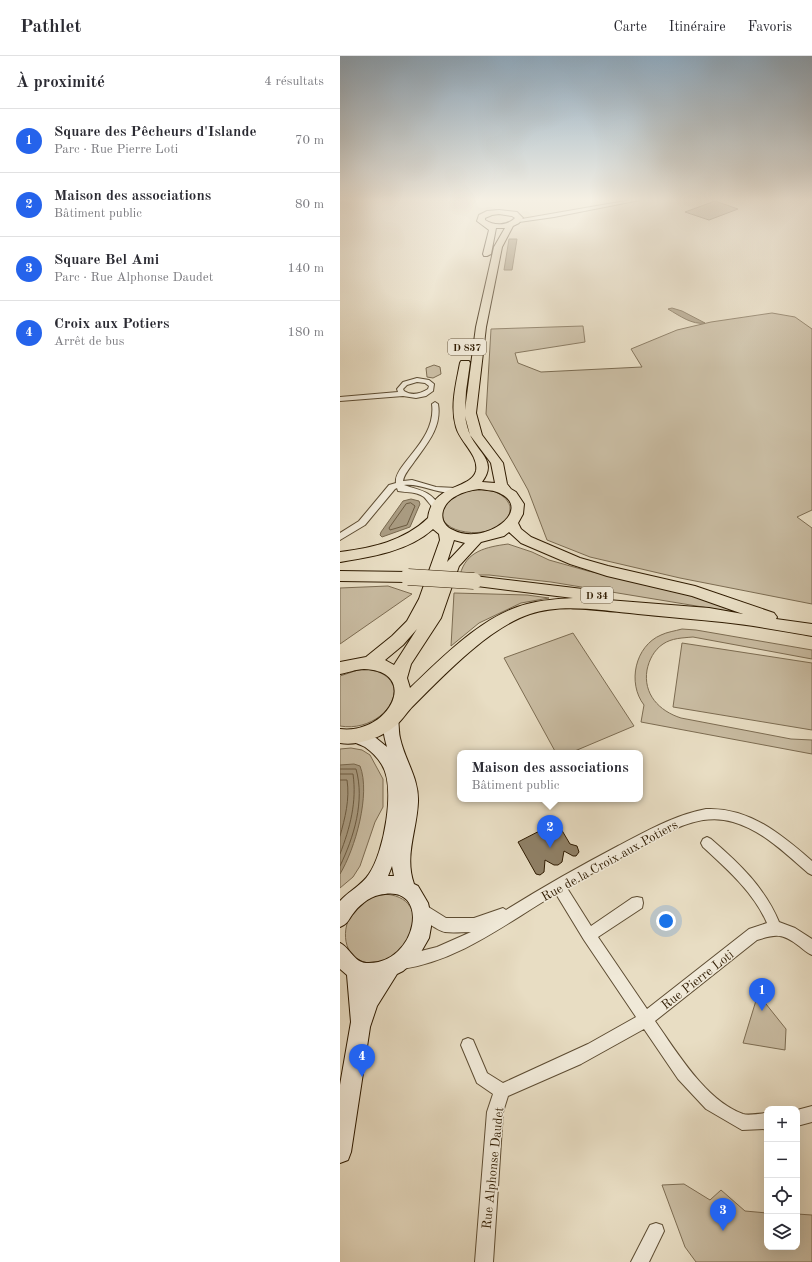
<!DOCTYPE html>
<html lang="fr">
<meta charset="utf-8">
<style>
body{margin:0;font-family:"Old Standard TT",serif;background:#f7f7f7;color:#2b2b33}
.controls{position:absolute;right:12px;bottom:12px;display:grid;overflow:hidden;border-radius:8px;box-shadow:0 4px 16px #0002}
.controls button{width:36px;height:36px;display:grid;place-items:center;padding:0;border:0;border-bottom:1px solid #e1e1e2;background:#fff;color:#2b2b33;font:20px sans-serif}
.you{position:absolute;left:326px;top:865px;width:14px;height:14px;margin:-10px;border:3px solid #fff;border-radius:50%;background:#1a73e8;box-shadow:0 0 0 6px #1a73e833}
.badge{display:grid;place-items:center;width:26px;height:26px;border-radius:50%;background:#2563eb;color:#fff;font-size:13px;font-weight:700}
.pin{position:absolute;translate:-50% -33px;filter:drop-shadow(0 1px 2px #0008)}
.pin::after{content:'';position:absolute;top:21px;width:14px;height:12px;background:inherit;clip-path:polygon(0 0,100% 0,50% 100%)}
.popup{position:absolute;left:117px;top:694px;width:186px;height:52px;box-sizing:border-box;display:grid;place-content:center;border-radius:8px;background:#fff;filter:drop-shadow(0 1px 3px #0005);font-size:13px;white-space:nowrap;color:#7c7c81}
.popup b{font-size:15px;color:#2b2b33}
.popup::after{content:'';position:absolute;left:50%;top:100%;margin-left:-8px;border:8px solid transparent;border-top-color:#fff}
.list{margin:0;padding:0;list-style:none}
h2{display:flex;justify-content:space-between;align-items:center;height:52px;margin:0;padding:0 16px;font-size:17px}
h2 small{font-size:13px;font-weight:400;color:#7c7c81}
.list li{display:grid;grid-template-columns:26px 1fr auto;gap:12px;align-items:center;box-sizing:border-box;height:64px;padding:0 16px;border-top:1px solid #e1e1e2}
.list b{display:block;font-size:15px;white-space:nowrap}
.list p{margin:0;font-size:13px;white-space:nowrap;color:#7c7c81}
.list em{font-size:13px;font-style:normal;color:#7c7c81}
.icon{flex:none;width:22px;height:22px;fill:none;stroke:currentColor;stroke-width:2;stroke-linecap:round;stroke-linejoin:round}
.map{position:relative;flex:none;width:472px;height:1206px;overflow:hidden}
header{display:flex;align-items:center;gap:24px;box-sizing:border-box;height:56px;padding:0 20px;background:#fff;border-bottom:1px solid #e1e1e2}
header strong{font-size:19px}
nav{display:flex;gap:22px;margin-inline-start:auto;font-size:14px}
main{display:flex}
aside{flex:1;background:#fff}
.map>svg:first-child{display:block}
</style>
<header>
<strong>Pathlet</strong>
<nav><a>Carte</a><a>Itinéraire</a><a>Favoris</a></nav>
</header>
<main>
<aside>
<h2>À proximité<small>4 résultats</small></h2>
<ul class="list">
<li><span class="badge">1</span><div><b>Square des Pêcheurs d'Islande</b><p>Parc · Rue Pierre Loti</p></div><em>70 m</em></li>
<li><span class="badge">2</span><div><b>Maison des associations</b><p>Bâtiment public</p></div><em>80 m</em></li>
<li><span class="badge">3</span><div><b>Square Bel Ami</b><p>Parc · Rue Alphonse Daudet</p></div><em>140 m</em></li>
<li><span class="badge">4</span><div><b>Croix aux Potiers</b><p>Arrêt de bus</p></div><em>180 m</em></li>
</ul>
</aside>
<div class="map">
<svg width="472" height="1206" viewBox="0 0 472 1206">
<rect width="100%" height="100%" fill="#e8ddc3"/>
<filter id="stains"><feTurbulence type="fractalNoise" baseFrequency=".005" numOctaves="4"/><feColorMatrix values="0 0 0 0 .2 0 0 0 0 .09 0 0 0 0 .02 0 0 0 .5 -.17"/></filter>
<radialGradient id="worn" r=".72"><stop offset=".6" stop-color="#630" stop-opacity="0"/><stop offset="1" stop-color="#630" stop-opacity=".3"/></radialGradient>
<g fill="#c9bca2" stroke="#7c6c52">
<polygon points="432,257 455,261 472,273 472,454 457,461 472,472 472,548 340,522 250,501 207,484 188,434 146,358 151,273 243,270 245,286 175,297 178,307 201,316 302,311 291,293 337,274 371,266"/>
<polygon points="94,309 100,311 101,318 93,322 87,321 86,312"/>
<path d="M 135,434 C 148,433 164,435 170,450 C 173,489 85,482 105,449 C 111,439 124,435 135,434 Z"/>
<path d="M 168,488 L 192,496 L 209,504 L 248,515 L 359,539 L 397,555 L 393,556 L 211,526 L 149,519 L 120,519 C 126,495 146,491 168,488 Z"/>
<polygon points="48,530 72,538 0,588 0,532"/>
<polygon points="114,537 187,539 209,542 181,547 139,567 111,590"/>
<path d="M 342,573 L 356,574 L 472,594 L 472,603 L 353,581 C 342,582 332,582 323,588 C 314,594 309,604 307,614 C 303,638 319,655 341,662 L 451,683 L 472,684 L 472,698 L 301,666 L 304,649 C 287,627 295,590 321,579 C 327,576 335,575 342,573 Z"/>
<polygon points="233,577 294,670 230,697 216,697 164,602"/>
<polygon points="342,587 472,607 472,674 333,651"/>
<path d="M 27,613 C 81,622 45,678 0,670 L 0,620 L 18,614 Z"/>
<polygon points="11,692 22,694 30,699 43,723 43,751 35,766 20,810 13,821 0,832 0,693"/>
<path d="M 41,838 C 70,838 80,857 70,883 C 68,887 53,902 48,904 C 43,907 31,908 24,906 C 0,899 1,866 17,851 C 24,845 33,840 41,838 Z"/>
<polygon points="418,938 446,973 445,994 403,987"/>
<polygon points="344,1128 370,1144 381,1134 405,1155 427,1157 427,1191 457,1191 457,1158 472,1159 472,1206 356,1206 345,1191 322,1129"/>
</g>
<g fill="#a99b81" stroke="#78684e">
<polygon points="169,183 177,183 172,214 164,214"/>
<path d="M 332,252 L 342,255 L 365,267 C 352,269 340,260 328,253 Z"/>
<polygon points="71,443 79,445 80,448 70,471 42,481 40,479 41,476 63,445"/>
<path d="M 14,708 L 20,710 C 31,738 15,793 0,818 L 0,709 Z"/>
</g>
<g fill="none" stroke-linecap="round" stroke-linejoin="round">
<g stroke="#6c5b41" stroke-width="1">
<polygon points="71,447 75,450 67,469 50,474 49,472 66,448"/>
<path d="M 0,713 L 16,713 C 25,745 14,781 0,810"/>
<path d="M 0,718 L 13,718 C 17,746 10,772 0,798"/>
<path d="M 0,724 L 7,724 C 10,743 5,762 0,780"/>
</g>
</g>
<g fill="#8f8066" stroke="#2f1b01">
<polygon points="375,145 398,153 369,164 345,156"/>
<polygon points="217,766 230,788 237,790 239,796 236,800 233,800 224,795 222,806 218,809 214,809 205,804 204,816 200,819 196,818 178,786"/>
</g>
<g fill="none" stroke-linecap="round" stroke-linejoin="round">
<defs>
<g id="minor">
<path d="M 77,322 L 89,324 L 94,328 L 93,335 L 86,340 L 76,342 L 63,340 L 0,345 L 0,341 L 58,336 L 57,333 L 63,326 ZM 77,326 L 85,327 L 89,330 L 88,333 C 80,338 72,340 64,335 L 63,333 L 67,329 Z"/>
<path d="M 95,346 L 98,348 C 102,371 87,388 74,406 C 70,412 64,418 63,425 L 72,424 L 96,431 L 116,432 L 119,432 L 119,436 C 100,440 82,427 64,429 C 81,435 89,434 100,450 L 96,453 C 91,451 88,445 84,441 C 75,435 68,437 58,435 L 57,432 L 55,433 L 25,469 L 0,484 L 0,477 L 19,465 L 49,429 L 56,427 C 53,409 97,385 92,348 Z"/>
<path d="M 366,753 C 409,751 441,778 472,805 L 472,819 L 468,817 C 446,798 422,774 393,766 C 356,755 322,780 291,796 C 270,808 248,819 227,832 L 251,870 L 292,842 L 297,841 L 302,842 L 303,847 L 302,852 L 258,881 L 307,953 L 409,873 L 427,867 C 414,837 387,813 363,791 L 361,787 L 363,783 L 367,781 L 371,783 C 399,807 425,832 439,866 L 455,872 L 472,883 L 472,899 C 467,897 463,893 459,890 C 442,877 436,878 417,884 L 315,965 C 337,996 365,1044 403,1058 C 409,1060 420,1057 427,1057 L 427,1073 L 402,1074 L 366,1053 L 338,1023 L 304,973 L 241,1008 L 168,1040 L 163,1056 L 153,1206 L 135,1206 L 147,1056 L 153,1038 L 137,1027 L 121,989 L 123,984 L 128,982 L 133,984 L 147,1017 L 163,1027 L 248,988 L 296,961 L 244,884 L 216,838 C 166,867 121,904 62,913 L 57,911 L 55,906 L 57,901 L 97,891 L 131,876 C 122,876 113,877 105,876 C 98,875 78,861 75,854 L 77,849 L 82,847 L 106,862 L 134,862 L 163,852 L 166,854 C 203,831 240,810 278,790 C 307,775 334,759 366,753 Z"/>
<polygon points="472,1050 472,1066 457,1070 457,1054"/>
<polygon points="316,1167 322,1169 324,1175 309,1206 291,1206 310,1169"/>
</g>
<polygon id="tertiary" points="291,144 300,144 214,161 179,166 176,164"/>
<path id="secondary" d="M 51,657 L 56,659 C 60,666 58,674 60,682 C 65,705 79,722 78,746 C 77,774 64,800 74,828 L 78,830 L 88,847 L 92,865 L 89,882 L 77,903 L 63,915 L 57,918 L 37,950 L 30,971 L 11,1096 L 8,1104 L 0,1107 L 0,1029 L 11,966 L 7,919 L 0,913 L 0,887 C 10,892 14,906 26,907 C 78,910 93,825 39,839 C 29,841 18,850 12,859 C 8,865 7,868 0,871 L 0,845 C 9,835 22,829 29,818 C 44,797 56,731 42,709 C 38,702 32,696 25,691 C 18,687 11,687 7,680 L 10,675 L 15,673 L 36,682 L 47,691 C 44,680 41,669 46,659 ZM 52,810 L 54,820 L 48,820 Z"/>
<g id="primary">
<path d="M 159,154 L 177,156 L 183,162 L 179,167 L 173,170 L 162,191 L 146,271 L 136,357 L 142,379 L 163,407 L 167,428 L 171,433 L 176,436 L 184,448 L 183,458 L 178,467 L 181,473 L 191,481 L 240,502 L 268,510 L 355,530 L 434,557 L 437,561 L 436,563 L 472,568 L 472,580 C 442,575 412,569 382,566 C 354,563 326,561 298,558 C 263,555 224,547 190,558 C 148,572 103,620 72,651 C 66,657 61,666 54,671 C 40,682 18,690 0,687 L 0,673 C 50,679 81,615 24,613 C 16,613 7,617 0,618 L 0,606 L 26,601 L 52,580 L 67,565 L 79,543 L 100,484 L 99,478 L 93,473 C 69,495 31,501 0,506 L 0,496 C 32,492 64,485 88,462 C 92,427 131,434 136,415 C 139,399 120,386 116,371 C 110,350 116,328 120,307 L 121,305 L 129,305 L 130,307 L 126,335 L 125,354 L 136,271 L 154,191 L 165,172 L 156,172 L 151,198 L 147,200 L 144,200 L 143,198 L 149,174 L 137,165 L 139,159 L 147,155 ZM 159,158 L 172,160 L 175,162 C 167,170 154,170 145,164 L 145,162 L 152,159 ZM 125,360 L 130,379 L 151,407 L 155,427 L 142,426 C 157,406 140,398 131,381 C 128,375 126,367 125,360 ZM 139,433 C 145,434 152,434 157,436 C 197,452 145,491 113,474 C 96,466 101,448 116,440 C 123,436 131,434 139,433 ZM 169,476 L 181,487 L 230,508 L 267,520 L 352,540 L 403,558 L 369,552 L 255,543 L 258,539 L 256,535 L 251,534 L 134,520 L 129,521 L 127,525 L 129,529 L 233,542 C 217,543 202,544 187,548 C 143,559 103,601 70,632 L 67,622 L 71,608 L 101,562 L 119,510 L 141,486 L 164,480 ZM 114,484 L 125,487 L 107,506 ZM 77,573 L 54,609 L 45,604 L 63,589 Z"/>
<polygon points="0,515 68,516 73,517 75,521 73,525 68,526 0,525"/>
</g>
</defs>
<use href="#minor" stroke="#5d4c32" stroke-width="2"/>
<use href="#tertiary" stroke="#5d4c32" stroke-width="2"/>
<use href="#secondary" stroke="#2f1b01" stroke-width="2"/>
<use href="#primary" stroke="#2f1b01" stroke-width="2"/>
<use href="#minor" fill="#f0e9d8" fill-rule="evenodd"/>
<use href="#tertiary" fill="#f0e9d8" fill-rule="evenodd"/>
<use href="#secondary" fill="#f0e9d8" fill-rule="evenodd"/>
<use href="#primary" fill="#e8ddc3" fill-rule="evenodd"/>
<defs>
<polyline id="primary-bridge" points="68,521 134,525"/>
</defs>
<use href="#primary-bridge" stroke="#2f1b01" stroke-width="17" stroke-linecap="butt"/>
<use href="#primary-bridge" stroke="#e8ddc3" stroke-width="16"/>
</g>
<linearGradient id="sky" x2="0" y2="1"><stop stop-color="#8faabf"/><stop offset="0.46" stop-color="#f5f0e4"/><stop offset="1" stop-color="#f5f0e4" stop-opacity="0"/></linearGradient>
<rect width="472" height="312" fill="url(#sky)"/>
<g text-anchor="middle" stroke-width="3" stroke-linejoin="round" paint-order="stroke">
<g fill="#f0e9d8" stroke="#695942" stroke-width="1">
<rect x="108" y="283" width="38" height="16" rx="3"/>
<rect x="241" y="531" width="32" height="16" rx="3"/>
</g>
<g font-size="10" font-weight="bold" fill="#2f1b01">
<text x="127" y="295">D 837</text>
<text x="257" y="543">D 34</text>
</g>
<g font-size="13" fill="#2f1b01" stroke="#f0e9d8">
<text transform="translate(269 804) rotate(-29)" y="5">Rue de la Croix aux Potiers</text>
<text transform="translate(357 923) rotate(-38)" y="5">Rue Pierre Loti</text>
<text transform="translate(152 1112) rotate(-84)" y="5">Rue Alphonse Daudet</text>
</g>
</g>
<rect width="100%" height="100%" filter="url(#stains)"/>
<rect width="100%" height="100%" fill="url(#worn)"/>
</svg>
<div class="controls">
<button>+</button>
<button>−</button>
<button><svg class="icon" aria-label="locate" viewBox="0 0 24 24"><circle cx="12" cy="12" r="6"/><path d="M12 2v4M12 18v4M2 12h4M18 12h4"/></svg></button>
<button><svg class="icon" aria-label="layers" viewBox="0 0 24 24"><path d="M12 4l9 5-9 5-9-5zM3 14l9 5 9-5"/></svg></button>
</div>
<div class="you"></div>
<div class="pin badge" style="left:422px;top:955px">1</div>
<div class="pin badge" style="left:210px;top:792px">2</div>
<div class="popup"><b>Maison des associations</b>Bâtiment public</div>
<div class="pin badge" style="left:383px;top:1175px">3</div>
<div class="pin badge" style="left:22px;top:1021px">4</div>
</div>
</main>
